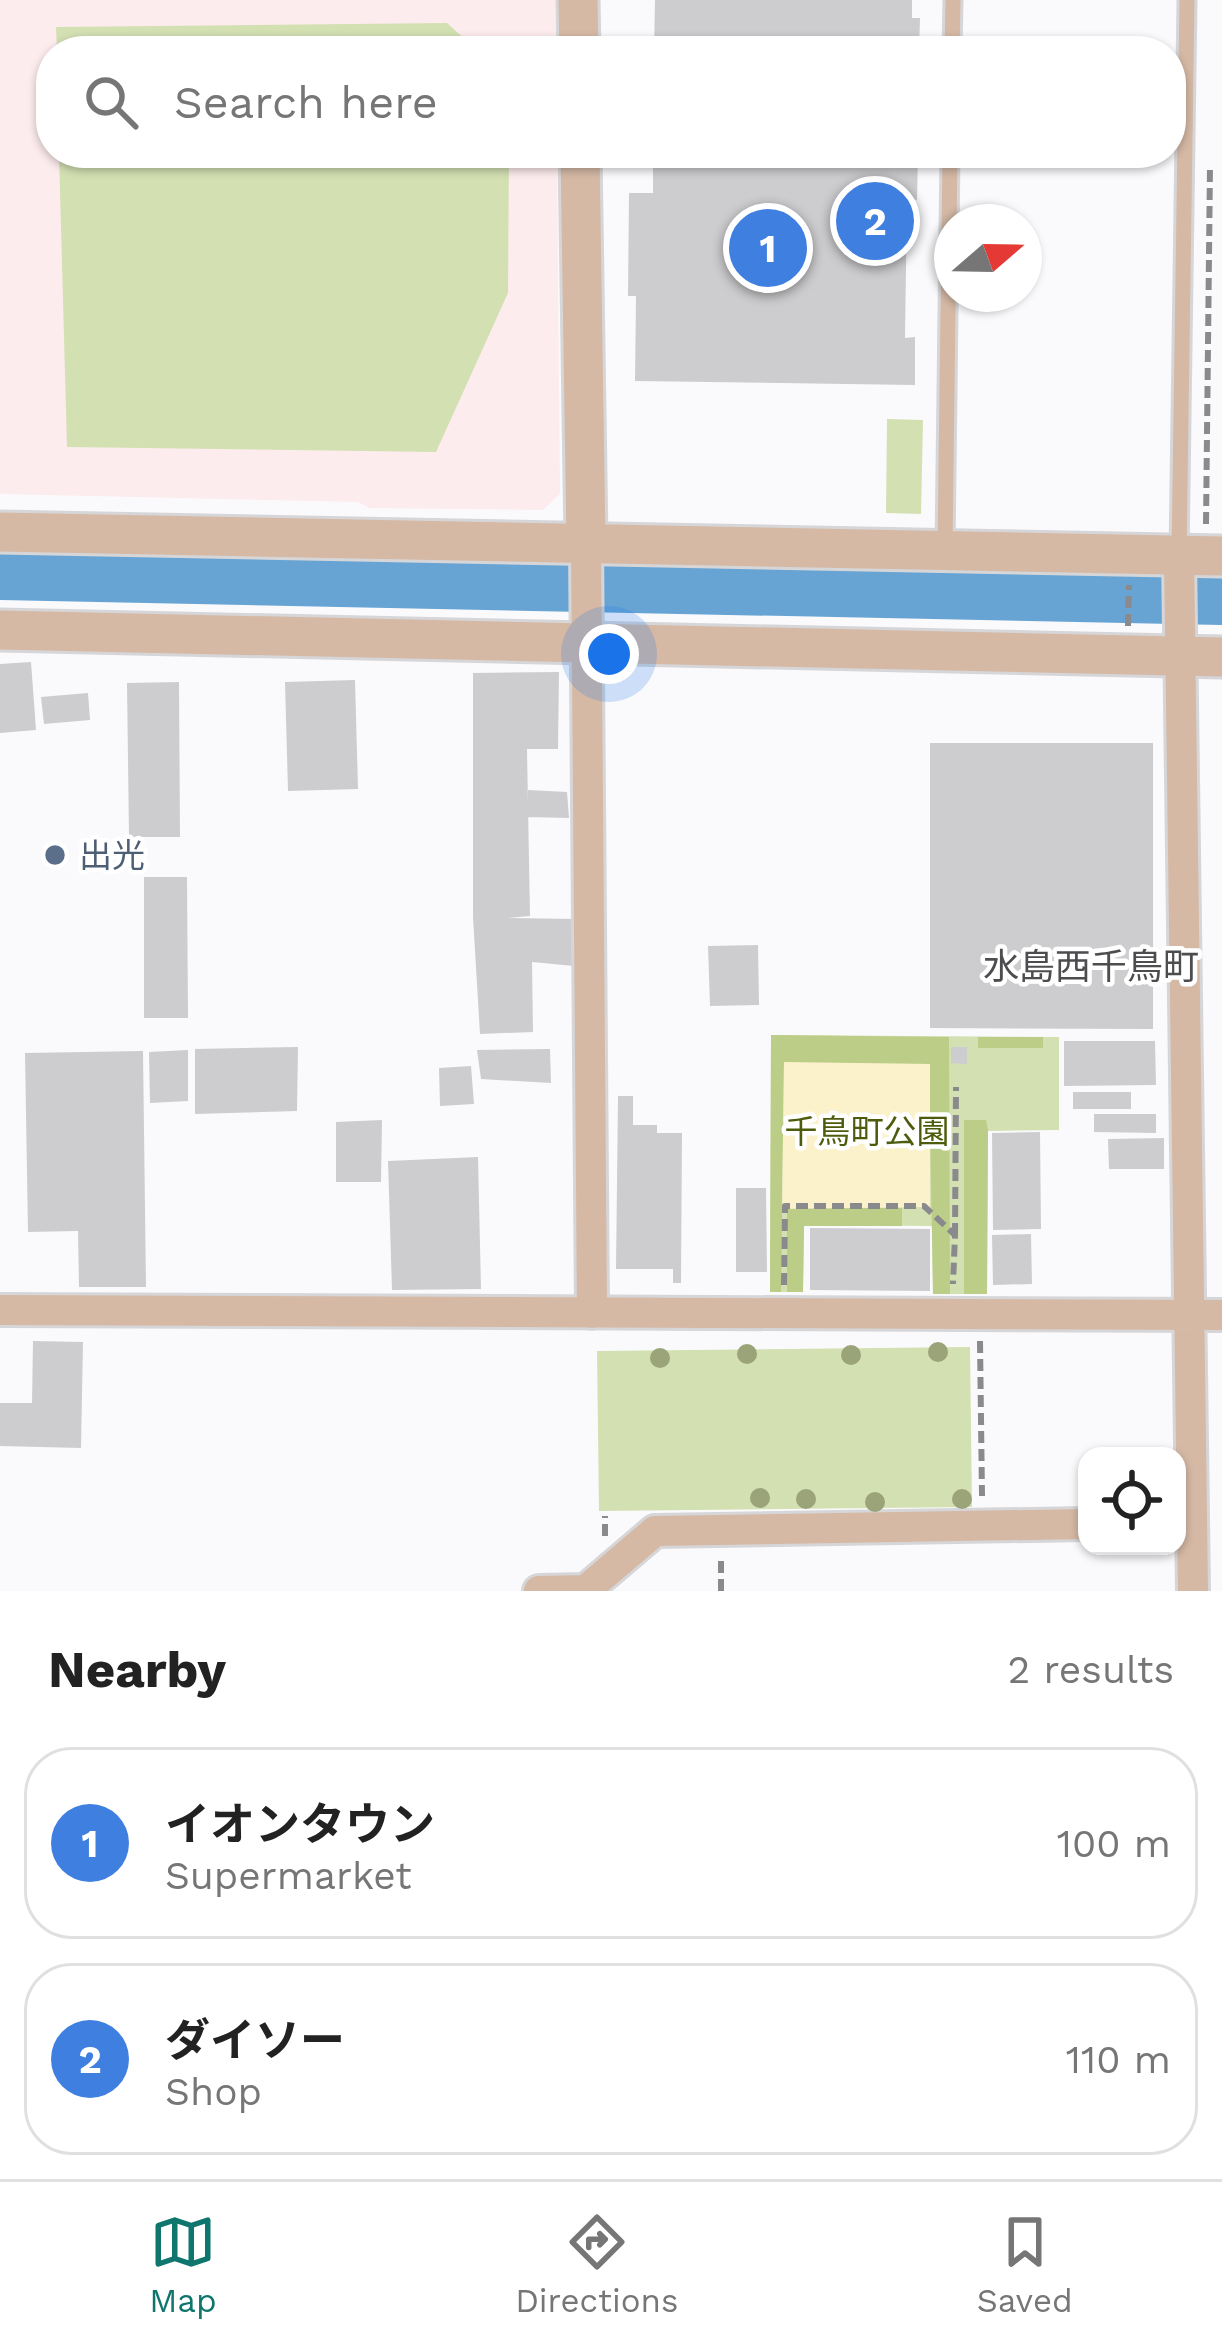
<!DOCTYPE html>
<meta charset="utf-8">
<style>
body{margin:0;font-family:"Work Sans","Noto Sans JP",sans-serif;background:#f6f6f6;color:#222}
.controls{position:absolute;right:36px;bottom:36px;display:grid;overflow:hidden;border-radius:24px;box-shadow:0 3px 9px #0004}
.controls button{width:108px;height:108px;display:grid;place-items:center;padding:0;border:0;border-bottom:3px solid #e0e0e0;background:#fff;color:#222;font:60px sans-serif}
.compass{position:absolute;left:934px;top:204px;width:108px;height:108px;border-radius:50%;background:#fff;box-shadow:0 3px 9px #0004;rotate:70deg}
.you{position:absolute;left:609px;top:654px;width:42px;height:42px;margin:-30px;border:9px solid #fff;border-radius:50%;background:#1a73e8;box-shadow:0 0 0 18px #1a73e833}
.badge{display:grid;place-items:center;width:78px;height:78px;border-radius:50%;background:#0f766e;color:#fff;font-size:39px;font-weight:700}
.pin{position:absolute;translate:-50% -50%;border:6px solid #fff;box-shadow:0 3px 12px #0006}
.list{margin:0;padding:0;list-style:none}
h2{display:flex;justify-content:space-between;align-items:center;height:156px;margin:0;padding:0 48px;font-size:51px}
h2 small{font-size:39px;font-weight:400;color:#767676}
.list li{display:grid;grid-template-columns:78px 1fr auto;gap:36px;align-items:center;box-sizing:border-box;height:192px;margin:0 24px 24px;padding:0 24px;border:3px solid #e0e0e0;border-radius:48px}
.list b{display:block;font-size:45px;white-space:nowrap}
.list p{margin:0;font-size:39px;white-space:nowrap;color:#767676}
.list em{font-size:39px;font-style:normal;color:#767676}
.icon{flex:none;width:66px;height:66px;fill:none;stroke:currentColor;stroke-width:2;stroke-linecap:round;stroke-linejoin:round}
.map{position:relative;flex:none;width:1222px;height:1591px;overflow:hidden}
.search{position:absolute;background:#fff;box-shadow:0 3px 9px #0004;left:36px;right:36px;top:36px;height:132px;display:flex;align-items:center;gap:30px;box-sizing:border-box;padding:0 42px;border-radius:48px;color:#767676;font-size:45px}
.sheet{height:588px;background:#fff}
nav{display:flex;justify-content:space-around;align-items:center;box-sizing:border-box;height:168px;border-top:3px solid #e0e0e0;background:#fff;font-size:33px;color:#767676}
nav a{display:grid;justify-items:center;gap:6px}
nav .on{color:#0f766e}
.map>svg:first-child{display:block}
</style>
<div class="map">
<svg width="1222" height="1591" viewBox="0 0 1222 1591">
<rect width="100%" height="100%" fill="#fafafd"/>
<path fill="#fdeced" d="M0 0H556L557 51H51V153H557L560 494 543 510 369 508 358 502 0 494Z"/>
<path fill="#d3e0b2" d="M447 23 478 51H57L56 27Z
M59 153H509L508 293 436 452 67 447Z
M887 419 923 420 921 514 886 513Z
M771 1035 1059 1037V1130L988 1131 987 1294H933L932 1226 804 1225 803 1292H770Z
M970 1347 972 1507 599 1511 597 1351Z"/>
<path fill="#bbcd87" d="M771 1035 949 1037 950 1294H933L929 1064 784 1063 781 1292H770Z
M978 1037H1043V1048H978Z
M964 1120H986L988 1130 987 1294H964Z
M787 1208H902V1226H804L803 1292H787Z"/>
<path fill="#fbf1cb" d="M784 1062 930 1064V1207L782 1209Z"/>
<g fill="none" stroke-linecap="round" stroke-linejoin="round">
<path stroke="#67a4d4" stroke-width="9" d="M0 589 1222 617"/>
<path stroke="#67a4d4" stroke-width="54" d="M0 573 1222 598"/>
</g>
<path fill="#cdcdcf" d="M655 0H912V18H920L919 51H654Z
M653 153H918L917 200 907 199 905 338 915 337V385L635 381 636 296H628L629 193H653Z
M31 662 36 730 0 733V664Z
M559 672 558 749H527L530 916 507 918 578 919 574 966 532 962 533 1032 480 1034 473 917V673Z
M355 680 358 789 288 791 285 682Z
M179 682 180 837H129L127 683Z
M88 693 90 720 44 724 41 697Z
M930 743H1153V1029L930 1028Z
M528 790 567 792 569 818 528 817Z
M144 877H187L188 1018H144Z
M758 945 759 1005 710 1006 708 946Z
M1064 1041H1155L1156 1085 1064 1086Z
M298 1047 297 1111 195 1114V1049Z
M951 1047H967V1064L951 1063Z
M550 1049 551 1083 481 1079 477 1050Z
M188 1050V1101L150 1103 149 1052Z
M143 1051 146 1287H79L78 1231 28 1232 25 1053Z
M471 1066 474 1104 440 1106 439 1068Z
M1073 1092H1131V1109H1073Z
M618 1096H633V1125H657V1133H682L681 1283H673V1269H616Z
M1094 1114H1156V1133L1094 1132Z
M382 1120 381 1182H336V1122Z
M1040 1132 1041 1229 993 1230 992 1133Z
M1164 1138V1169H1109L1108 1139Z
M478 1157 481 1289 392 1290 388 1161Z
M736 1188H766L767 1272H736Z
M810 1228 930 1229V1291L810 1290Z
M1031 1234 1032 1284 993 1285 992 1235Z
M33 1341 83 1342 81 1448 0 1446V1403H32Z"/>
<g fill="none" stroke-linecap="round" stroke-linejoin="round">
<g stroke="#d6d6d8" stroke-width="21">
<path id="service" d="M952 51 953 0
M945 549 950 153
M1179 555 1187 0"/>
</g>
<g stroke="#d6d6d8" stroke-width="36">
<path id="minor" d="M586 542 592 1313
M1179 555 1193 1591
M0 1310 1222 1315
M539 1591 586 1590 655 1531 1087 1524"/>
</g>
<g stroke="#d6d6d8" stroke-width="45">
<path id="tertiary" d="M578 0 579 51
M580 153 586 542
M0 532 1222 556
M0 630 1222 657"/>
</g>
<path stroke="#8a8a8c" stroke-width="6" stroke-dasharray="12 6" stroke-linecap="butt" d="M1206 524 1210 166
M1128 626 1129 585
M955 1235 956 1087
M784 1285 785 1206H924L955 1235 953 1284
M980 1341 982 1496
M605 1536V1516
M721 1591V1559"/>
<use href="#service" stroke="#d5b9a5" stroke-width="15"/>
<use href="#minor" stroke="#d5b9a5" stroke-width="30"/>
<use href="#tertiary" stroke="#d5b9a5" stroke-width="39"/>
</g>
<g fill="#9ba378">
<circle cx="938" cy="1352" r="10"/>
<circle cx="747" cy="1354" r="10"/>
<circle cx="851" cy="1355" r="10"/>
<circle cx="660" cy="1358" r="10"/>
<circle cx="760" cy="1498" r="10"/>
<circle cx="806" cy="1499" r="10"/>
<circle cx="962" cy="1499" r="10"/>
<circle cx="875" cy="1502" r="10"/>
</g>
<circle fill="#5c6f8a" stroke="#fff" stroke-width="4.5" cx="55" cy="855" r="12"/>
<g text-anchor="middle" stroke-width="9" stroke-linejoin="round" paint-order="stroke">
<g font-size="33" fill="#4e5e75" stroke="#fff" text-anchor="start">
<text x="79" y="867">出光</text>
</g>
<g font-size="33" fill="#4d5c0c" stroke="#fff">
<text x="867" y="1143">千鳥町公園</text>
</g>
<g font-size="36" fill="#4d4d4f" stroke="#fff">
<text x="1091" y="979">水島西千鳥町</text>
</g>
</g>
</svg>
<div class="controls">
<button><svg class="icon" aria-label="locate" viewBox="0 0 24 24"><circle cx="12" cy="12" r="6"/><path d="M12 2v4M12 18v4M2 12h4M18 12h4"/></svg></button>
</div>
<svg class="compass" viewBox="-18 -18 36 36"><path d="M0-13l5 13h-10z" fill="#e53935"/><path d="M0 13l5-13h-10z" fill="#767676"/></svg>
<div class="you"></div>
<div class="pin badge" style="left:768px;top:248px;background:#3f7fe0">1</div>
<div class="pin badge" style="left:875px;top:221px;background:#3f7fe0">2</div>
<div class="search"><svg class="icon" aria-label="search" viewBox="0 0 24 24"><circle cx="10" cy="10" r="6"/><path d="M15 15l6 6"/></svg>Search here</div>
</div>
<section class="sheet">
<h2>Nearby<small>2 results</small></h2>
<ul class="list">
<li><span class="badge" style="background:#3f7fe0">1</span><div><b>イオンタウン</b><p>Supermarket</p></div><em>100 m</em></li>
<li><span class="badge" style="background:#3f7fe0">2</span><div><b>ダイソー</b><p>Shop</p></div><em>110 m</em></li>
</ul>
</section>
<nav>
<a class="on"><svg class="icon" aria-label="map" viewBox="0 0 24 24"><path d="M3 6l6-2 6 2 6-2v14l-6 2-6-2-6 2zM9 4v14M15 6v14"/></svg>Map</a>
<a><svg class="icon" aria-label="directions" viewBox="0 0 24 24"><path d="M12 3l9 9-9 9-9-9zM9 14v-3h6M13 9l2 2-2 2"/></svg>Directions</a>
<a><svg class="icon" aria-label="saved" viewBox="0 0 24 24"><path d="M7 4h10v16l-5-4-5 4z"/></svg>Saved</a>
</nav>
